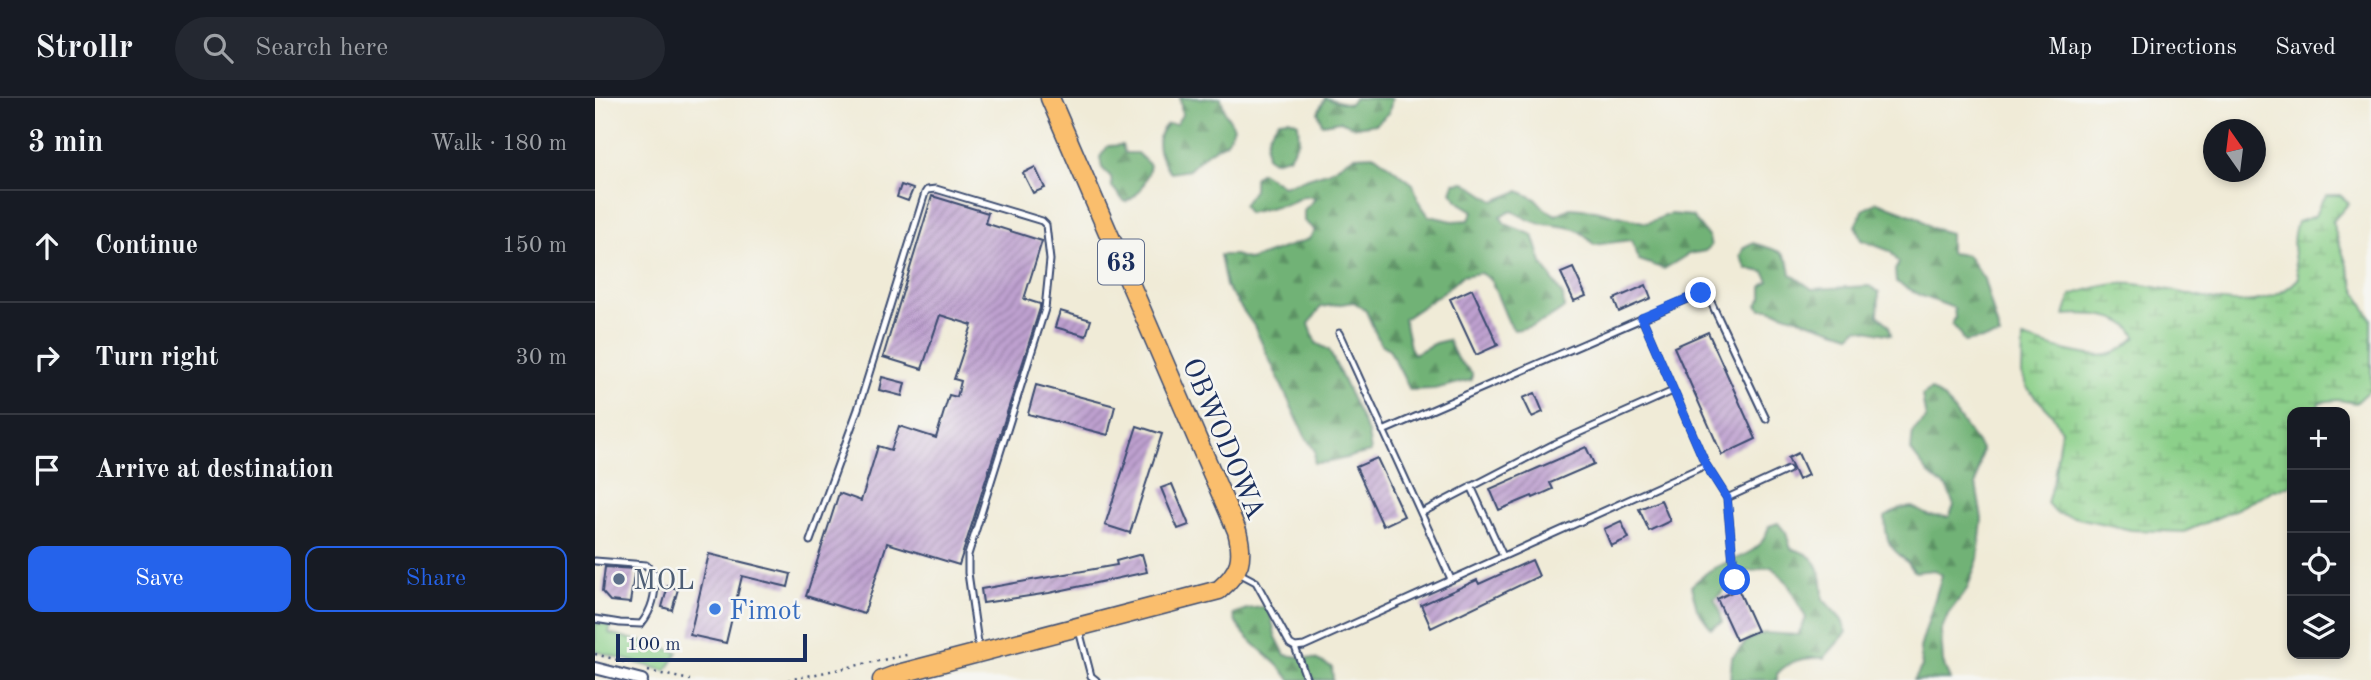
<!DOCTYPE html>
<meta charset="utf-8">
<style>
body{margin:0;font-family:"Old Standard TT",serif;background:#242831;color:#f1f3f6}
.controls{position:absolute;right:21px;bottom:21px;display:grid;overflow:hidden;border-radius:14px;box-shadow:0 4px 10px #0003}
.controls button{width:63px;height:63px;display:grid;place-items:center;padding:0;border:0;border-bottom:2px solid #363941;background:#171b24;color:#f1f3f6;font:35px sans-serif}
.compass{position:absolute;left:1608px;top:21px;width:63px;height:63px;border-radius:50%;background:#171b24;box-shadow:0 4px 10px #0003;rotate:346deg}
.scale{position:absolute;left:21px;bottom:18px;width:191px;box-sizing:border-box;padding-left:7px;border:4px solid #1b2f5e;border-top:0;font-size:19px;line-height:24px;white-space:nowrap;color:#1b2f5e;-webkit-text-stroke:5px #f6f6f2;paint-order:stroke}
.stop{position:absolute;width:21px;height:21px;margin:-16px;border:5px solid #2563eb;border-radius:50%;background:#fff}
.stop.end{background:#2563eb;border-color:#fff;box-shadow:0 2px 7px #0008}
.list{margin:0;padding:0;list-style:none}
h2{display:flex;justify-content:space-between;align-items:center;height:91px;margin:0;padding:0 28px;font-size:30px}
h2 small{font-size:23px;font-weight:400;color:#9ea1a6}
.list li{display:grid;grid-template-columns:46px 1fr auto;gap:21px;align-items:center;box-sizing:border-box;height:112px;padding:0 28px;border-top:2px solid #363941}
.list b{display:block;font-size:26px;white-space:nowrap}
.list em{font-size:23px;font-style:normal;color:#9ea1a6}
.actions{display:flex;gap:14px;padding:21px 28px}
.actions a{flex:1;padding:16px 0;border:2px solid #2563eb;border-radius:14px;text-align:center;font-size:24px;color:#2563eb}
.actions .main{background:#2563eb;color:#fff}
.icon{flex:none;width:38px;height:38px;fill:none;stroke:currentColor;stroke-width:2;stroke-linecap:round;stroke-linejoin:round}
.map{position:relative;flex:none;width:1776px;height:582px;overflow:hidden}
header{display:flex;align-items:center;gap:42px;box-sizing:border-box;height:98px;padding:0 35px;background:#171b24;border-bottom:2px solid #363941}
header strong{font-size:33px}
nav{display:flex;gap:38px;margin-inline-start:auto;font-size:24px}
.search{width:490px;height:63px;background:#242831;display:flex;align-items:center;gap:18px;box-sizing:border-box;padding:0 24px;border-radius:38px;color:#9ea1a6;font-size:26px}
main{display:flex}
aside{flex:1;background:#171b24}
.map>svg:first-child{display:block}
</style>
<header>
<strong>Strollr</strong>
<div class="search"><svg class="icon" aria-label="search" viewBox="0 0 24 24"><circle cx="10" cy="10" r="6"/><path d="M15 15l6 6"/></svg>Search here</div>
<nav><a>Map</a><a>Directions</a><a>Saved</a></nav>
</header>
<main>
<aside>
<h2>3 min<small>Walk · 180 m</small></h2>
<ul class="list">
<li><svg class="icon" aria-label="ahead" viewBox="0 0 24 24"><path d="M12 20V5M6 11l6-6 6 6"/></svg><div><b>Continue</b></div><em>150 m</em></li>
<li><svg class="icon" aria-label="right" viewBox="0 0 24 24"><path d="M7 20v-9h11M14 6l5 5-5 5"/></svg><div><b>Turn right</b></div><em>30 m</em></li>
<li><svg class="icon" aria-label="arrive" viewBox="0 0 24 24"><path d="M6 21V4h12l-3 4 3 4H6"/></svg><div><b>Arrive at destination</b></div></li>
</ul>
<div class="actions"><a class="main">Save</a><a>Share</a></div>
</aside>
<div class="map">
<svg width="1776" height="582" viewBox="0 0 1776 582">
<defs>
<pattern id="forest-firs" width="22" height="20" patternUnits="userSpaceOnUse" patternTransform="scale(1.75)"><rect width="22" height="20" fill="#71b276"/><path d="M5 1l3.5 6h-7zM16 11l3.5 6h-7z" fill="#5c9164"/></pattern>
<pattern id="wetland-marsh" width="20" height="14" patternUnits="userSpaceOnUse" patternTransform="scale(1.75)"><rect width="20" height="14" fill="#8cd08a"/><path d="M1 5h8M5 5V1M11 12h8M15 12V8" fill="none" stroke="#72a974"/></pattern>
<pattern id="building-hatch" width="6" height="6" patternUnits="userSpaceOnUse" patternTransform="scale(1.75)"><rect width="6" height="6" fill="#bea0cf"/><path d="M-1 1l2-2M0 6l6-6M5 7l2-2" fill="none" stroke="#9a83ab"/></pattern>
</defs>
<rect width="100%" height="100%" fill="#f6f6f2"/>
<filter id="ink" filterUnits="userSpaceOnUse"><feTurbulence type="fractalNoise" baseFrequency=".0143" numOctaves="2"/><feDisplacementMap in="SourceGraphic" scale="14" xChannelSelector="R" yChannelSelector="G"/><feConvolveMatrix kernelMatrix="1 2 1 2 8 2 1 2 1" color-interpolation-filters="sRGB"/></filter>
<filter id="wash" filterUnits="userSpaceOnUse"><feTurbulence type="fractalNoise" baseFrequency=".00686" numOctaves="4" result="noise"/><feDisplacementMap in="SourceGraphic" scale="28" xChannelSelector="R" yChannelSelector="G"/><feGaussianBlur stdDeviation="1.57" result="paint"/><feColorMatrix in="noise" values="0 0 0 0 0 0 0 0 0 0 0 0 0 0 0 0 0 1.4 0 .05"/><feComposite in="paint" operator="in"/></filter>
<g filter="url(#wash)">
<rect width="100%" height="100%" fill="#f0ebd7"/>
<path fill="#8cd08a" stroke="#548074" stroke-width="2" d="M0 525 16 527 14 535 83 554 71 573 0 553Z"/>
<path fill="url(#forest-firs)" stroke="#46706a" stroke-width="2" d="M585 0H626L630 14 639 29 631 45 614 53 594 72 576 75C564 60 556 42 572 26H581L587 17Z
M730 0 754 6 760 0H797L794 15 781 26 760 29 745 23 727 26 723 14Z
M694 21 703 25 704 42 694 59 678 63 672 59C669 42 674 35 684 22Z
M527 47 530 55H542L555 67C552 83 545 97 531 104 524 100 523 94 517 89L516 79 507 70 505 59 513 48Z
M780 57 818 86 824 104 834 118 858 123 874 122 878 113 865 105 856 94 859 85 870 84 899 103 924 93 941 101 950 111 961 117 975 110 1000 112 1052 125 1075 116 1097 118 1114 140 1116 148 1110 153 1094 156 1069 171 1044 162 1036 142 999 147C981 126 974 130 949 126 937 125 927 118 917 113L905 118 910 126 938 137 947 165 968 198 969 210C956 221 936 230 919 232L913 223 896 182 885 175 867 178 847 195 809 221 815 249 819 256 840 245 853 242 862 261 877 275V282L839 291 815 292 794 251 785 245 771 213 759 204 726 209 714 226 721 245 734 252 773 335 776 354C756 357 739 366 719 365L720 353 710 338 659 228 631 188 625 157H640L655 162 714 141 720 132 709 123V112L721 100 709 98 695 105 653 115 648 107 659 92V80L666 74 688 88 735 73 759 58Z
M1282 104 1324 120 1337 130 1355 135V155L1372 157 1389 181 1405 238 1369 244 1364 234 1357 226 1360 220 1359 210 1327 198 1301 184 1300 172 1304 165 1295 153 1266 142 1260 128 1268 112Z
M1157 145C1177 151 1194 151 1196 176L1217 191 1274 188 1284 194 1283 217 1294 227 1296 237 1263 230 1255 237 1174 211H1166L1162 207 1167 200V189L1174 183 1169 174 1152 171 1145 158 1149 149Z
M1336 291 1351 302 1387 352 1381 386 1387 421 1383 461 1372 491 1353 516 1346 533 1348 564 1355 582H1319L1327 568 1325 550 1347 477 1339 472 1320 474C1302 448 1291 458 1290 419L1304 411 1317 409 1335 418 1354 419 1359 408 1353 391 1334 376 1316 353 1318 333 1331 321 1327 297Z
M1183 425 1191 435 1196 451C1225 456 1228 476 1228 501L1247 522 1252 534 1229 560C1210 559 1194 562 1182 576V582H1135L1137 559 1154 541 1170 535 1203 537 1211 520 1192 484 1177 469 1135 477C1135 487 1128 495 1119 501L1125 512 1127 524 1116 530 1102 511 1096 488C1102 483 1108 477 1114 473 1138 458 1166 460 1174 428Z
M674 508 680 537 690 557 720 561 737 569 738 582H695C681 559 645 543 638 516L652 511Z"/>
<path fill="url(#wetland-marsh)" stroke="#548074" stroke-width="2" d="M1732 97H1745L1754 105 1737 124 1761 193 1776 221V291L1761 305 1743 302 1724 304 1723 314H1697V387L1676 393 1638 413 1589 434 1536 432 1461 415 1452 405 1459 380 1466 332 1456 315 1432 290 1427 276 1428 240C1448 246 1493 261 1513 257 1523 255 1534 246 1541 239 1531 215 1491 215 1469 217L1476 197C1497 190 1517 184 1539 186 1593 190 1659 228 1704 180 1699 162 1695 143 1702 124L1720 118 1725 106Z"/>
<g id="blocks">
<path fill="url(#building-hatch)" d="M440 69 450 90 438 95 428 75Z
M306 87 318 91 313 103 302 99Z
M337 98 393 115 390 125 447 143 429 201 445 206V210L364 467 292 445 269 516 211 498 244 395 266 403 283 348 296 352 304 328 341 340 354 297 362 299 366 283 359 281 377 227 345 217 327 271 288 259Z
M978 170 991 198 979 203 966 175Z
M1051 187 1056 200 1024 214 1019 201Z
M877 191 903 247 881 257 855 201Z
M465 213 496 222 491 238 460 229Z
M1113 234 1161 341 1127 357 1079 249Z
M287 279 310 285 307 298 284 292Z
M441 287 520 308 513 337 433 316Z
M940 295 948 314 937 319 928 300Z
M542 328 567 336 535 435 510 427Z
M991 349 999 366 955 385 958 391 938 400 937 398 904 412 895 391Z
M1203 355 1213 377 1203 382 1193 360Z
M782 360 809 418 788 428 761 369Z
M577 386 594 427 583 431 566 390Z
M1066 402 1075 423 1054 433 1044 411Z
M1026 423 1034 440 1016 448 1009 431Z
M114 456 196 476 193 489 147 478 131 545 95 537Z
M547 456 552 474 454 495 388 505 386 491 522 467 521 463Z
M937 462 944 478 836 530 826 507 882 482 884 486Z
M10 469 40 471 35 505 15 503 7 494Z
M73 488 83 491 77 512 67 509Z
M1143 491 1162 533 1141 542 1122 501Z"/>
</g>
</g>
<g filter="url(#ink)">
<use href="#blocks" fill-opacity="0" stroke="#3b4b70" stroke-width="2"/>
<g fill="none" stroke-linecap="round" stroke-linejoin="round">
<g stroke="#3b4b70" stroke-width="9">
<path id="service" d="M1047 220 1111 367 1132 400 1140 482
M744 235 856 481
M788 333 1106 195 1112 197 1115 202 1171 321
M876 388 908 458
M1132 400 1193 372
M826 415 959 346 1078 293
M215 443 263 311 330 95 332 92 341 91 447 123 451 127 455 162 450 211 373 457V475L384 552
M0 463 51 467 61 478C60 497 58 511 46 526L25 525 0 521
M644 475 661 484 695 546 700 549 709 548 1111 367
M484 532 496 578 501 582
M700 549 712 582"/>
</g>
<g stroke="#3b4b70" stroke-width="14">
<path id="minor" d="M0 570 47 582"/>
</g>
<g stroke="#3b4b70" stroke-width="21">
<path id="primary" d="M287 582 303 576 624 492C646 473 649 460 642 433L455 0"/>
</g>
<path stroke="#3b4b70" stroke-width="2.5" stroke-dasharray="2 5" stroke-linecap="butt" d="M0 556 34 565
M53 573 95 582
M193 582 316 556"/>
<use href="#service" stroke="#fff" stroke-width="5"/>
<use href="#minor" stroke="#fff" stroke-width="10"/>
<use href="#primary" stroke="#fabe6d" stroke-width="18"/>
</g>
</g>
<g fill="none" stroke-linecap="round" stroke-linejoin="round" filter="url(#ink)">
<path stroke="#2563eb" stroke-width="9" d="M1106 195 1047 220 1111 367 1132 400 1140 482"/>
</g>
<circle fill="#5c6f8a" stroke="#f6f6f2" stroke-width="2.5" cx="24" cy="481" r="7"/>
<circle fill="#3f7fe0" stroke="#f6f6f2" stroke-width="2.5" cx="120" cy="511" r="7"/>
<g text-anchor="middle" stroke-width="5" stroke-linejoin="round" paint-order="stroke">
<rect fill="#f6f6f2" stroke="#5d6b8a" stroke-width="2" x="503" y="141.5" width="46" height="45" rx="5"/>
<g font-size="26" font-weight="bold" fill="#1b2f5e">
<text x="526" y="173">63</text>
</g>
<g font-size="28" fill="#1b2f5e" stroke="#f6f6f2">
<text transform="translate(630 340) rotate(67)" y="10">OBWODOWA</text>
</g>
<g font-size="28" fill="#4e5e75" stroke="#f6f6f2" text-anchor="start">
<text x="38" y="491">MOL</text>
</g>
<g font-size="28" fill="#366cbe" stroke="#f6f6f2" text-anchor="start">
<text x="134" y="521">Fimot</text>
</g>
</g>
</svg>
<div class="controls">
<button>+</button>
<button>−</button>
<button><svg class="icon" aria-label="locate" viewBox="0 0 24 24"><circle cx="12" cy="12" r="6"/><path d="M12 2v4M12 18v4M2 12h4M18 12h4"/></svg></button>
<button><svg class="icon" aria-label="layers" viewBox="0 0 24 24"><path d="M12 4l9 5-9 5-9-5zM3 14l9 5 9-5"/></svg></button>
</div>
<svg class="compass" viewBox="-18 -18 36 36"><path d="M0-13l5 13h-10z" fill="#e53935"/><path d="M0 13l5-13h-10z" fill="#9ea1a6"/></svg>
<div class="scale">100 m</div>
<div class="stop" style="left:1140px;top:482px"></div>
<div class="stop end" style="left:1106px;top:195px"></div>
</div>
</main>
